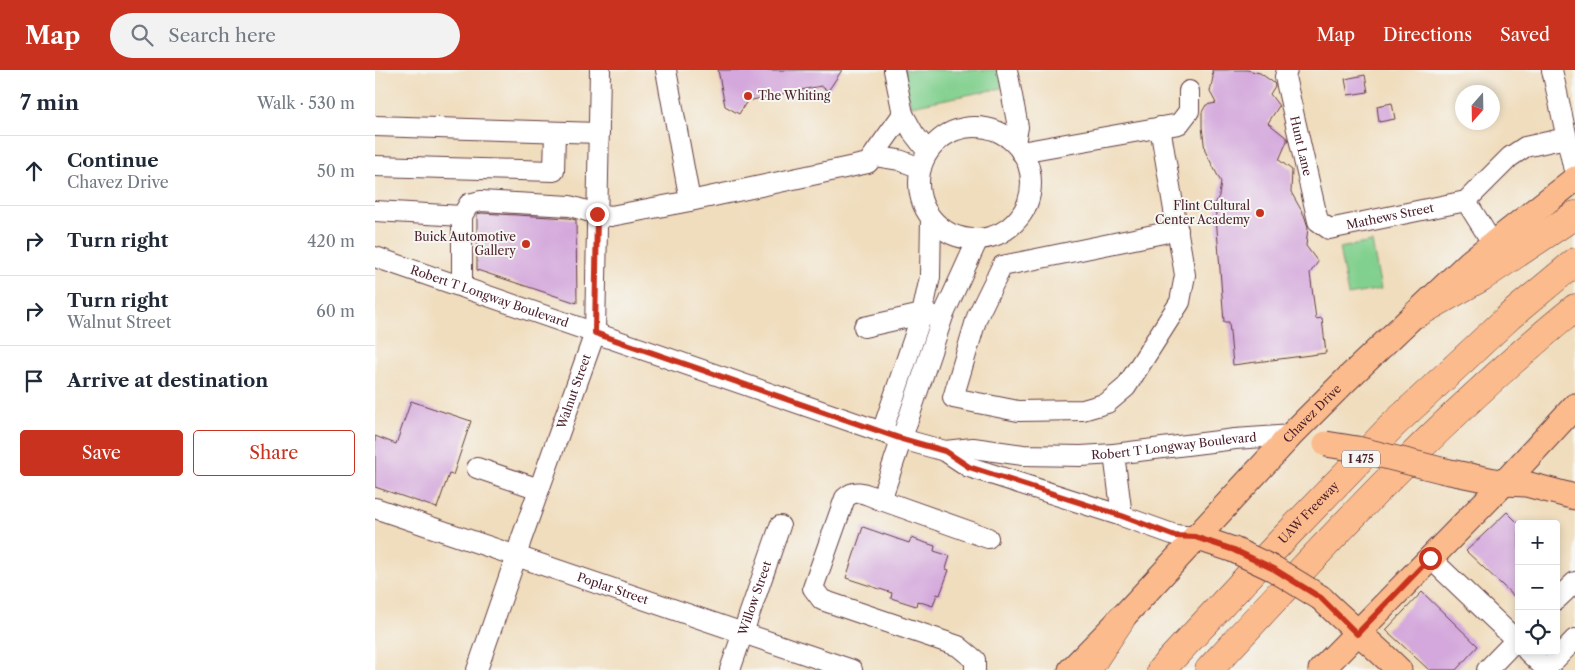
<!DOCTYPE html>
<meta charset="utf-8">
<style>
body{margin:0;font-family:"Libre Caslon Text",serif;background:#f2f2f3;color:#1f2937}
.controls{position:absolute;right:15px;bottom:15px;display:grid;overflow:hidden;border-radius:5px;box-shadow:0 2px 8px #0003}
.controls button{width:45px;height:45px;display:grid;place-items:center;padding:0;border:0;border-bottom:1px solid #e0e1e3;background:#fff;color:#1f2937;font:25px sans-serif}
.compass{position:absolute;left:1080px;top:15px;width:45px;height:45px;border-radius:50%;background:#fff;box-shadow:0 2px 8px #0003;rotate:200deg}
.stop{position:absolute;width:15px;height:15px;margin:-11px;border:4px solid #c8321e;border-radius:50%;background:#fff}
.stop.end{background:#c8321e;border-color:#fff;box-shadow:0 1px 5px #0008}
.list{margin:0;padding:0;list-style:none}
h2{display:flex;justify-content:space-between;align-items:center;height:65px;margin:0;padding:0 20px;font-size:21px}
h2 small{font-size:16px;font-weight:400;color:#747a83}
.list li{display:grid;grid-template-columns:32px 1fr auto;gap:15px;align-items:center;box-sizing:border-box;height:70px;padding:0 20px;border-top:1px solid #e0e1e3}
.list b{display:block;font-size:19px;white-space:nowrap}
.list p{margin:0;font-size:16px;white-space:nowrap;color:#747a83}
.list em{font-size:16px;font-style:normal;color:#747a83}
.actions{display:flex;gap:10px;padding:15px 20px}
.actions a{flex:1;padding:11px 0;border:1px solid #c8321e;border-radius:5px;text-align:center;font-size:18px;color:#c8321e}
.actions .main{background:#c8321e;color:#fff}
.icon{flex:none;width:28px;height:28px;fill:none;stroke:currentColor;stroke-width:2;stroke-linecap:round;stroke-linejoin:round}
.map{position:relative;flex:none;width:1200px;height:600px;overflow:hidden}
header{display:flex;align-items:center;gap:30px;box-sizing:border-box;height:70px;padding:0 25px;background:#c8321e;color:#fff}
header strong{font-size:24px}
nav{display:flex;gap:28px;margin-inline-start:auto;font-size:18px}
.search{width:350px;height:45px;background:#f2f2f3;display:flex;align-items:center;gap:12px;box-sizing:border-box;padding:0 18px;border-radius:28px;color:#747a83;font-size:19px}
main{display:flex}
aside{flex:1;background:#fff}
.map>svg:first-child{display:block}
</style>
<header>
<strong>Map</strong>
<div class="search"><svg class="icon" aria-label="search" viewBox="0 0 24 24"><circle cx="10" cy="10" r="6"/><path d="M15 15l6 6"/></svg>Search here</div>
<nav><a>Map</a><a>Directions</a><a>Saved</a></nav>
</header>
<main>
<aside>
<h2>7 min<small>Walk · 530 m</small></h2>
<ul class="list">
<li><svg class="icon" aria-label="ahead" viewBox="0 0 24 24"><path d="M12 20V5M6 11l6-6 6 6"/></svg><div><b>Continue</b><p>Chavez Drive</p></div><em>50 m</em></li>
<li><svg class="icon" aria-label="right" viewBox="0 0 24 24"><path d="M7 20v-9h11M14 6l5 5-5 5"/></svg><div><b>Turn right</b></div><em>420 m</em></li>
<li><svg class="icon" aria-label="right" viewBox="0 0 24 24"><path d="M7 20v-9h11M14 6l5 5-5 5"/></svg><div><b>Turn right</b><p>Walnut Street</p></div><em>60 m</em></li>
<li><svg class="icon" aria-label="arrive" viewBox="0 0 24 24"><path d="M6 21V4h12l-3 4 3 4H6"/></svg><div><b>Arrive at destination</b></div></li>
</ul>
<div class="actions"><a class="main">Save</a><a>Share</a></div>
</aside>
<div class="map">
<svg width="1200" height="600" viewBox="0 0 1200 600">
<rect width="100%" height="100%" fill="#f6f6f2"/>
<filter id="ink" filterUnits="userSpaceOnUse"><feTurbulence type="fractalNoise" baseFrequency=".02" numOctaves="2"/><feDisplacementMap in="SourceGraphic" scale="10" xChannelSelector="R" yChannelSelector="G"/><feConvolveMatrix kernelMatrix="1 2 1 2 8 2 1 2 1" color-interpolation-filters="sRGB"/></filter>
<filter id="wash" filterUnits="userSpaceOnUse"><feTurbulence type="fractalNoise" baseFrequency=".0096" numOctaves="4" result="noise"/><feDisplacementMap in="SourceGraphic" scale="20" xChannelSelector="R" yChannelSelector="G"/><feGaussianBlur stdDeviation="1.12" result="paint"/><feColorMatrix in="noise" values="0 0 0 0 0 0 0 0 0 0 0 0 0 0 0 0 0 1.4 0 .05"/><feComposite in="paint" operator="in"/></filter>
<g filter="url(#wash)">
<rect width="100%" height="100%" fill="#f0ddbd"/>
<path fill="#82d08f" stroke="#66785d" d="M526 0H628L627 18 536 36Z
M997 172 1006 219 973 225 964 178Z"/>
<g id="blocks">
<path fill="#d4a8dc" d="M343 0H467L453 21 446 16 372 31 364 44 350 36Z
M837 0H872L885 3 899 13 900 16 895 24 904 36 893 53 912 68V71L904 90 917 100 916 122 929 145 933 157 931 176 943 192 935 203 941 249 947 248 951 283 858 295 854 252H849L840 133 844 126 846 112 830 81 827 57V42L831 35 841 33 835 22 838 7Z
M990 5 993 22 973 25 970 9Z
M1017 33 1020 49 1004 52 1002 36Z
M106 143 193 148 201 150 202 233 102 200V144Z
M36 331 96 351 78 405 74 404 62 438 0 417V366L21 374Z
M1132 442 1144 454V531L1091 481Z
M488 457 534 473 536 468 560 476 559 481 575 486 571 499 574 500 565 525 562 524 558 536 542 531 541 536 516 528 517 523 471 508Z
M1047 522 1103 576 1081 600H1054L1011 560Z"/>
</g>
</g>
<g filter="url(#ink)">
<use href="#blocks" fill-opacity="0" stroke="#633c41" stroke-width="1"/>
<g fill="none" stroke-linecap="round" stroke-linejoin="round">
<g stroke="#633c41" stroke-width="22">
<g id="minor">
<path d="M291 0 315 131"/>
<path d="M519 0 528 44 539 64 553 82"/>
<path d="M632 0 643 57 640 73"/>
<path id="s1" d="M912 0 910 7 943 151 954 159 1091 131 1135 87 1150 77 1191 68"/>
<path d="M1177 0 1200 105"/>
<path d="M0 56 224 63"/>
<path d="M785 57 810 205 805 232 751 317 732 333 708 340 643 341 578 328 602 247 627 196 803 160"/>
<circle cx="600" cy="113" r="56"/>
<path d="M646 82 804 54 814 41V21"/>
<path d="M499 86 524 90 546 98"/>
<path d="M0 96 179 101 180 62"/>
<path d="M1091 131 1118 174"/>
<path d="M0 141 87 146V217"/>
<path d="M87 146 94 134 106 131 195 136 222 144 236 146 315 131 493 93 528 44"/>
<path id="s2" d="M0 187 527 369 570 381 594 397 747 446 800 465 820 467"/>
<path d="M489 257 547 244 556 245"/>
<path d="M507 362 547 244 555 207 556 148"/>
<path id="s3" d="M570 381 598 378 648 385 706 386 739 384 860 369 916 365"/>
<path d="M739 384 747 446"/>
<path d="M102 398 164 419"/>
<path d="M506 430 613 468"/>
<path id="s4" d="M0 438 477 600"/>
<path d="M1055 488 1141 570 1144 567"/>
<path d="M1181 530 1200 512"/>
<path d="M1152 581 1171 599 1170 600"/>
<path d="M1171 599 1200 569"/>
<path id="s5" d="M102 600 141 487 146 470 220 263 225 0"/>
<path id="s6" d="M355 600 405 456"/>
<path d="M600 600V590L583 576 447 530 438 518 470 428C482 417 492 425 506 430L568 246 603 169"/>
<path d="M1112 600 1141 570 1144 573"/>
</g>
</g>
<g stroke="#633c41" stroke-width="27">
<g id="major">
<path d="M1070 401 1129 413 1151 414 1200 427"/>
<path d="M820 467 859 480"/>
<path d="M946 528C971 553 999 575 1024 600"/>
<path id="s7" d="M696 600 746 549 916 365 972 309 1095 192 1200 109"/>
<path d="M946 600 1129 413 1200 336"/>
</g>
</g>
<g stroke="#633c41" stroke-width="29">
<g id="highway">
<path d="M1043 243 1107 207 1200 145"/>
<path d="M712 600 746 549"/>
<path id="s8" d="M786 600 913 464 1017 356 1135 246 1200 192"/>
<path d="M834 600C950 474 1066 347 1200 238"/>
</g>
</g>
<use href="#minor" stroke="#fff" stroke-width="20"/>
<use href="#major" stroke="#fbbb8c" stroke-width="25"/>
<use href="#highway" stroke="#fbbb8c" stroke-width="28"/>
<g stroke="#633c41" stroke-width="27" stroke-linecap="butt">
<path id="major-bridge" d="M951 374 982 379 1070 401
M859 480 899 499 946 528"/>
</g>
<use href="#major-bridge" stroke="#fbbb8c" stroke-width="25"/>
</g>
</g>
<g fill="none" stroke-linecap="round" stroke-linejoin="round" filter="url(#ink)">
<path stroke="#c8321e" stroke-width="6" d="M222 144 220 263 527 369 570 381 594 397 747 446 800 466 820 467 859 480 899 499 946 528 982 564 1055 488"/>
</g>
<g fill="#c8321e" stroke="#f6f6f2" stroke-width="2">
<circle cx="373" cy="26" r="5"/>
<circle cx="885" cy="143" r="5"/>
<circle cx="151" cy="174" r="5"/>
</g>
<g text-anchor="middle" stroke-width="4" stroke-linejoin="round" paint-order="stroke">
<rect fill="#f6f6f2" stroke="#7e6067" stroke-width="1" x="967" y="380.5" width="38" height="17" rx="4"/>
<g font-size="11" font-weight="bold" fill="#4a1f2b">
<text x="986" y="393">I 475</text>
</g>
<g font-size="12" fill="#4a1f2b" stroke="#f6f6f2" text-anchor="end">
<text x="383" y="30" text-anchor="start">The Whiting</text>
<text x="875" y="140">Flint Cultural<tspan x="875" dy="14">Center Academy</tspan></text>
<text x="141" y="171">Buick Automotive<tspan x="141" dy="14">Gallery</tspan></text>
</g>
<g font-size="12" fill="#4a1f2b" stroke="#f6f6f2">
<text dy="4" stroke="none"><textPath href="#s1" startOffset="78">Hunt Lane</textPath></text>
<text dy="4" stroke="none"><textPath href="#s1" startOffset="231">Mathews Street</textPath></text>
<text dy="4" stroke="none"><textPath href="#s2" startOffset="121">Robert T Longway Boulevard</textPath></text>
<text dy="4" stroke="none"><textPath href="#s5" startOffset="295">Walnut Street</textPath></text>
<text dy="4" stroke="none"><textPath href="#s7" startOffset="352">Chavez Drive</textPath></text>
<text dy="4" stroke="none"><textPath href="#s3" startOffset="230">Robert T Longway Boulevard</textPath></text>
<text dy="4" stroke="none"><textPath href="#s8" startOffset="216">UAW Freeway</textPath></text>
<text dy="4" stroke="none"><textPath href="#s4" startOffset="251">Poplar Street</textPath></text>
<text dy="4" stroke="none"><textPath href="#s6" startOffset="76">Willow Street</textPath></text>
</g>
</g>
</svg>
<div class="controls">
<button>+</button>
<button>−</button>
<button><svg class="icon" aria-label="locate" viewBox="0 0 24 24"><circle cx="12" cy="12" r="6"/><path d="M12 2v4M12 18v4M2 12h4M18 12h4"/></svg></button>
</div>
<svg class="compass" viewBox="-18 -18 36 36"><path d="M0-13l5 13h-10z" fill="#e53935"/><path d="M0 13l5-13h-10z" fill="#747a83"/></svg>
<div class="stop" style="left:1055px;top:488px"></div>
<div class="stop end" style="left:222px;top:144px"></div>
</div>
</main>
